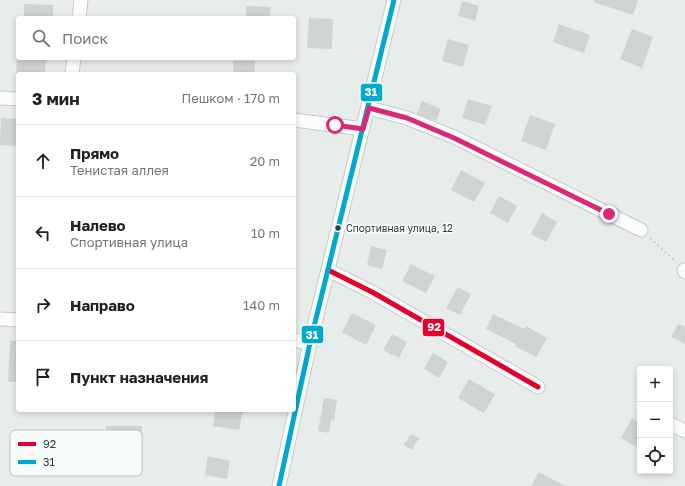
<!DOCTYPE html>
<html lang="ru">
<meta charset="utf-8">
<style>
body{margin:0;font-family:"Golos Text",sans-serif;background:#f2f2f2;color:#202124}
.controls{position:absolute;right:12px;bottom:12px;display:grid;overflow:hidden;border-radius:4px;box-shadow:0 2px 6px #0003}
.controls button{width:36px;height:36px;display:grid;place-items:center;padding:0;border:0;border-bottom:1px solid #e0e0e0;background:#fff;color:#202124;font:20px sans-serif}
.stop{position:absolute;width:12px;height:12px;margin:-9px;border:3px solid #db2777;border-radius:50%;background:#fff}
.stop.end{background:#db2777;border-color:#fff;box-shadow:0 1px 4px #0008}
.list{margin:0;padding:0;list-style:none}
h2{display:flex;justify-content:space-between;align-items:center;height:52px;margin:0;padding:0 16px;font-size:17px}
h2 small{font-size:13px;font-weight:400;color:#757577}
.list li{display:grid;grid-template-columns:26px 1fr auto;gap:12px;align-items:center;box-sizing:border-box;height:72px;padding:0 16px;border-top:1px solid #e0e0e0}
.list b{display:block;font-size:15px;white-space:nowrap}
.list p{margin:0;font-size:13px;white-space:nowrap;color:#757577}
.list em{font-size:13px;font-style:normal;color:#757577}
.icon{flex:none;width:22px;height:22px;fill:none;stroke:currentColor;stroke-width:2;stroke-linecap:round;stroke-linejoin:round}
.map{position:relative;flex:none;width:685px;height:486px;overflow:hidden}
.search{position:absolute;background:#fff;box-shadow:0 2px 6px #0003;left:16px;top:16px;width:280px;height:44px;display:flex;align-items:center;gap:10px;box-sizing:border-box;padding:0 14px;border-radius:4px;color:#757577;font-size:15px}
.panel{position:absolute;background:#fff;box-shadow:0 2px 6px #0003;left:16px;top:72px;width:280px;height:340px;border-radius:4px}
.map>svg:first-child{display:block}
</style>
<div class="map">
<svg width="685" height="486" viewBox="0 0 685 486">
<rect width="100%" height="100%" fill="#e8edeb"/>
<path fill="#cfd4d2" d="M594 0H638L633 15 593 2Z
M462 1 479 6 475 21 458 16Z
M24 4 53 5V18H24Z
M246 6 271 7 270 18H246Z
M309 18 333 19 332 49 307 48Z
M559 24 590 35 584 53 553 42Z
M632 29 653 37 642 68 620 59Z
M448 39 469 45 463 67 442 61Z
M17 58 46 59 45 74H16Z
M233 61H255V74H233Z
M468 99 492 106 485 125 462 118Z
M422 101 441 109 436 121 417 114Z
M530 115 555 124 546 150 521 141Z
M1 118 18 119V146L0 145Z
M461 170 485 183 474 202 451 190Z
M499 196 517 206 508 223 490 213Z
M542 213 557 222 546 242 531 234Z
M371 246 387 250 382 269 367 265Z
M411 264 435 276 426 293 402 281Z
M458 287 471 294 460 315 446 308Z
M352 313 376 325 366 345 342 332Z
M493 314 524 329 526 326 547 338 536 357 515 346 516 344 486 329Z
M678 324 685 327V344L671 337Z
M392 334 407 342 399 358 383 350Z
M10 341H18V382H8Z
M433 353 448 362 439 378 424 369Z
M469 379 495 394 484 413 458 398Z
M324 398 337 400 334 421 331 420 329 433 318 431Z
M215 410H243L239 430 213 426Z
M632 418 640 423V449L621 438Z
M106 426H142V447H106Z
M411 434 419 438 412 450 404 445Z
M208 456 230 461 227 479 205 475Z
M539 472 565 486H531Z"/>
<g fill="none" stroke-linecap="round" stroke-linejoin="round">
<g stroke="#c5cac8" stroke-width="15">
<path id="minor" d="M79 18 81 0
M72 74 74 58
M0 98 18 99
M369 108 407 118 454 137 641 230
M294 120 363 129
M328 270 372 292 538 387
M684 270 685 272
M0 319 18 320
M294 340 310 343
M670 424 685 431
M279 486 310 343 394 0"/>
</g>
<path stroke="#c3ccca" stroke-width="2" stroke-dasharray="2 3" stroke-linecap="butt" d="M650 238 676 262"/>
<use href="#minor" stroke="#fcfcfc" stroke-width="13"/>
<g stroke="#f7fbf9" stroke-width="8">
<path id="bus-1" d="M328 270 372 292 538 387"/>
</g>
<g stroke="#f7fbf9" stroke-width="8">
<path id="bus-2" d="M279 486 310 343 394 0"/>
</g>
<use href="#bus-1" stroke="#e4002b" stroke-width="5"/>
<use href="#bus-2" stroke="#00a9ce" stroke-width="5"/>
</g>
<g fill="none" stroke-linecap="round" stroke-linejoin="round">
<path stroke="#db2777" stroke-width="5" d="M335 125 363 129 369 108 407 118 454 138 609 214"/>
</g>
<circle fill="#24423a" stroke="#f7fbf9" stroke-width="1.5" cx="338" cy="228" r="3.5"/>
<g text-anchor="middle" stroke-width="3.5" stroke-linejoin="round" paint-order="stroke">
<g font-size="10" fill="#24423a" stroke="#f7fbf9" text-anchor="start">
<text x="346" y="232">Спортивная улица, 12</text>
</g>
</g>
<rect x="10" y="430" width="132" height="46" rx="6" fill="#f7fbf9" stroke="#b8c4c0" stroke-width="1"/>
<rect x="18" y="442" width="18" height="4" fill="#e4002b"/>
<rect x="18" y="460" width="18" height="4" fill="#00a9ce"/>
<g font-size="11" fill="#24423a">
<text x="43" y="448">92</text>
<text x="43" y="466">31</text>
</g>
<g stroke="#f7fbf9" stroke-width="1.5">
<rect x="360" y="83" width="23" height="19" rx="4" fill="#00a9ce"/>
<rect x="422" y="318" width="23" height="19" rx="4" fill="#e4002b"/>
<rect x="301" y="325" width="23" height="19" rx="4" fill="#00a9ce"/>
</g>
<g font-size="11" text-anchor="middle" font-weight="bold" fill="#fff">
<text x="371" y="96">31</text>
<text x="434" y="331">92</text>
<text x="312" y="339">31</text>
</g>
</svg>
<div class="controls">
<button>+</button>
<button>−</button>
<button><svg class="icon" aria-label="locate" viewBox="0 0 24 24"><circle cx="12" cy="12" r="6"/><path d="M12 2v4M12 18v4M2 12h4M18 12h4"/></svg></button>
</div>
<div class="stop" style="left:335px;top:125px"></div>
<div class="stop end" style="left:609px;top:214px"></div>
<div class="search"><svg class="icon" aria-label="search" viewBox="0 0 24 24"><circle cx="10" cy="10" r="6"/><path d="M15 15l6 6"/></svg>Поиск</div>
<section class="panel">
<h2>3 мин<small>Пешком · 170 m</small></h2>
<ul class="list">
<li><svg class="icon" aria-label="ahead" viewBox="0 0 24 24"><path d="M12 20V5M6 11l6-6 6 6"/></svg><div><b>Прямо</b><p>Тенистая аллея</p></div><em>20 m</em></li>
<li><svg class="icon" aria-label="left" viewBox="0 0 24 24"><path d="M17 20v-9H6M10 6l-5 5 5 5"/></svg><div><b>Налево</b><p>Спортивная улица</p></div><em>10 m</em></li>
<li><svg class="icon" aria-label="right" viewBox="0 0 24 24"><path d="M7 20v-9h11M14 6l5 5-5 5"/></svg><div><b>Направо</b></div><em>140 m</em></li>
<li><svg class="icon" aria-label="arrive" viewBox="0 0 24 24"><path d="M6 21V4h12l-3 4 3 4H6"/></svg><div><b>Пункт назначения</b></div></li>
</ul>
</section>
</div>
